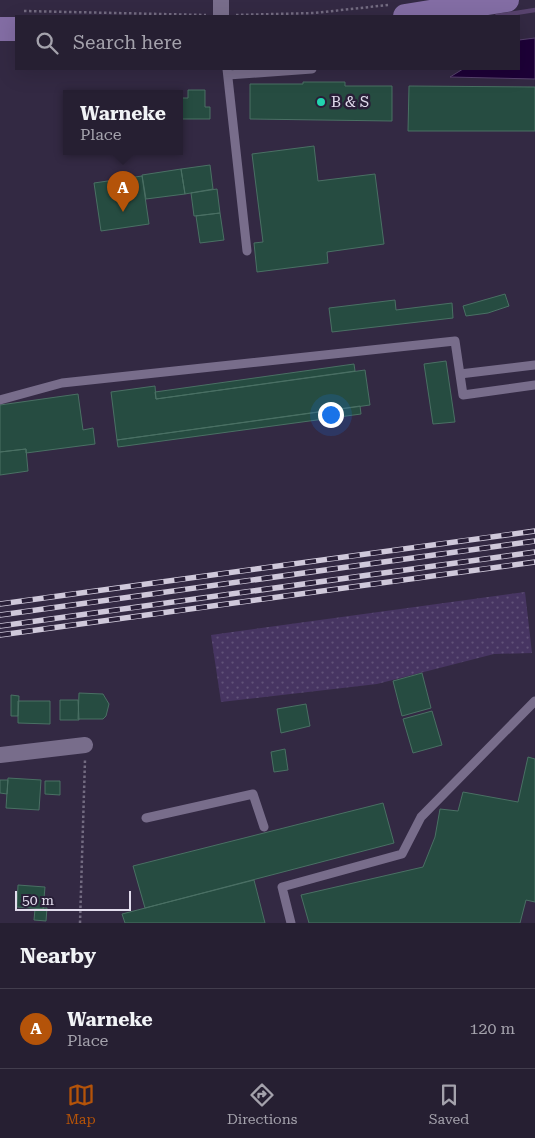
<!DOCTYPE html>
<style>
body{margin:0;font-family:"Roboto Serif",serif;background:#2e273a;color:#f1f3f6}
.scale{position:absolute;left:15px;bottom:12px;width:116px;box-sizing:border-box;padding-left:5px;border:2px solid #e2dced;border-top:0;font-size:14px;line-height:18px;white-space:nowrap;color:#e2dced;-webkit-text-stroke:4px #291f38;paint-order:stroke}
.you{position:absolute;left:330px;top:414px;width:18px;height:18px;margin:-12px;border:4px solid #fff;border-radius:50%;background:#1a73e8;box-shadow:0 0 0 8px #1a73e833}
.badge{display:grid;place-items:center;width:32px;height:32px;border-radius:50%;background:#b45309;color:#fff;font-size:16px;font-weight:700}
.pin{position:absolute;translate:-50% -41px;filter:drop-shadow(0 1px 2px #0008)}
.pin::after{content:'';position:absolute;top:26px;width:18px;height:15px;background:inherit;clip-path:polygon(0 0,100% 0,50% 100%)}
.popup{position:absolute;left:63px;top:90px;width:120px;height:65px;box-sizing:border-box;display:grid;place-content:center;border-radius:0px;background:#261f32;filter:drop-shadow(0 1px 4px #0005);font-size:16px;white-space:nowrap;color:#a4a2ac}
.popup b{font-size:19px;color:#f1f3f6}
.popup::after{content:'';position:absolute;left:50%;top:100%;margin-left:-10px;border:10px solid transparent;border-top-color:#261f32}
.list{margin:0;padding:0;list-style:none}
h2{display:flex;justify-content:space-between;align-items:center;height:65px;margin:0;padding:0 20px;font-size:21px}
h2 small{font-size:16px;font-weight:400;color:#a4a2ac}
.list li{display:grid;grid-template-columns:32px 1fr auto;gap:15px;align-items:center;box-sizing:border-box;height:80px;padding:0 20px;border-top:1px solid #423d4d}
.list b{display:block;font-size:19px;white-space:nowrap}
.list p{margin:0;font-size:16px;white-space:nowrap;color:#a4a2ac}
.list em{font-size:16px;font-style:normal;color:#a4a2ac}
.icon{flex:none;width:28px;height:28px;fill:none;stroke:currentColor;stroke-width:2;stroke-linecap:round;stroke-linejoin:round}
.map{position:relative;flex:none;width:535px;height:923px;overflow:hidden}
.search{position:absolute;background:#261f32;box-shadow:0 5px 20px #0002;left:15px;right:15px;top:15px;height:55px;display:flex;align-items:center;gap:12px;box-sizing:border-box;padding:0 18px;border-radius:0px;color:#a4a2ac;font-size:19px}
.sheet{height:145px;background:#261f32}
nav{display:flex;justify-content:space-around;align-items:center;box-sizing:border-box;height:70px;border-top:1px solid #423d4d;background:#261f32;font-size:14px;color:#a4a2ac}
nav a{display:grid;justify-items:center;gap:2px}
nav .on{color:#b45309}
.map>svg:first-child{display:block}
</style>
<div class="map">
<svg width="535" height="923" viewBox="0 0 535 923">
<defs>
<pattern id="grass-dots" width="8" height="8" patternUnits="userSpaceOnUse" patternTransform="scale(1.25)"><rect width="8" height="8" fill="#473562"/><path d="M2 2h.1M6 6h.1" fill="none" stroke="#615279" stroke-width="1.8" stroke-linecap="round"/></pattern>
</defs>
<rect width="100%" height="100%" fill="#332943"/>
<path fill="url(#grass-dots)" d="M525 592 532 653 494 654 377 684 221 702 211 635Z"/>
<path fill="#1d0137" stroke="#58436e" d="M535 38V79L450 77 463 69H519V40Z"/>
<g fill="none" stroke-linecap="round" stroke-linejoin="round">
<path stroke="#58436e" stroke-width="4.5" d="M497 16 535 10"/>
</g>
<path fill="#264c41" stroke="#4a7064" d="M303 82H345V86H392V121L250 119V84H303Z
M409 86 535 87V131H408Z
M188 90H205V107H210V119H181L179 98H188Z
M314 146 318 181 375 174 384 244 327 252 328 263 257 272 254 243 263 242 252 154Z
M210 165 213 189 185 194 181 169Z
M181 169 185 194 146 199 142 175Z
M142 176 149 224 101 231 94 183Z
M217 189 220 213 194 216 191 193Z
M220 213 224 240 200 243 196 216Z
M505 294 509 306 488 313 466 316 463 306Z
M395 300 396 310 452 303 453 318 332 332 329 308Z
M446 361 455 422 433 424 424 364Z
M354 364 355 371 156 399 155 392Z
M365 370 370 405 117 440 111 392 155 386 156 399Z
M78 394 83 430 93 428 95 444 26 453V449L0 452V405Z
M360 406 361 414 118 447 117 440Z
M26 449 28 471 0 475V452Z
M422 673 431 708 402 716 393 681Z
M79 693 103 694 109 704 106 716 103 719H78Z
M11 695 19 696 18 716H11Z
M60 700H78L79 720H60Z
M18 701H50V724L18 723Z
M306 704 310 726 281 733 277 709Z
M432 711 442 745 413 753 403 719Z
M285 749 288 770 274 772 271 752Z
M528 757 535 759V902L526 900 520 923H309L301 895 423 867 435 837 440 809 458 811 463 792 518 802Z
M8 778 41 780 39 810 6 808Z
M0 780H8L7 794 0 793Z
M45 781H60V795L45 794Z
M383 803 394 843 145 908 133 866Z
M254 880 265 923H125L122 914Z
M18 885 45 887 43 909 17 907Z
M43 908H47L46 921 34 920 35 909H43Z"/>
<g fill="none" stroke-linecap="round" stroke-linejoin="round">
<path stroke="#736b81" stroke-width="2.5" stroke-dasharray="2.5 2.5" stroke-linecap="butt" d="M24 11 206 15
M236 15 314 13 388 5
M80 923 85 760"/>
<path stroke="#786d8b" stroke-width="9" d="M227 69 247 251
M228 75 312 69
M460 374 535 365
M0 400 62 383 455 341 463 395 535 385
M146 818 253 794 264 827
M291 923 282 887 402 854 421 817 535 701"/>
<path stroke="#786d8b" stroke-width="16" d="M221 0V16
M0 755 85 745"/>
<path stroke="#836da4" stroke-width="24" d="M405 16 507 0
M0 29H16"/>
<g stroke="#cfc8da" stroke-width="5.5">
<path id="rail" d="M0 604 535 531
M0 615 535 541
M0 626 535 552
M0 635 535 562"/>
</g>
<use href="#rail" stroke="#291f38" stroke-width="4" stroke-dasharray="11" stroke-linecap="butt"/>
</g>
<circle fill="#22d5af" stroke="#291f38" stroke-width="2" cx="321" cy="102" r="5"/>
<g text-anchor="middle" stroke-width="5" stroke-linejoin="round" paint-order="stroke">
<g font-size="15" fill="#e2dced" stroke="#291f38" text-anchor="start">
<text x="331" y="107">B &amp; S</text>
</g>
</g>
</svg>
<div class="scale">50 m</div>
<div class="you"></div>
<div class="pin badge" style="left:123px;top:212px">A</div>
<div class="popup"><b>Warneke</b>Place</div>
<div class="search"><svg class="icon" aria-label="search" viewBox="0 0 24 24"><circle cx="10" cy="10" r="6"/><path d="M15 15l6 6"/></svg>Search here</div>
</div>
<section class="sheet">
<h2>Nearby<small></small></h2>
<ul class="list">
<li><span class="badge">A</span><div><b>Warneke</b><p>Place</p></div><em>120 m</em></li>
</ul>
</section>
<nav>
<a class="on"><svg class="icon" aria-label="map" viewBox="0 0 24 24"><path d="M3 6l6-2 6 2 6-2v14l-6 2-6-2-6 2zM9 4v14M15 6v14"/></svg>Map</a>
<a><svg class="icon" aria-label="directions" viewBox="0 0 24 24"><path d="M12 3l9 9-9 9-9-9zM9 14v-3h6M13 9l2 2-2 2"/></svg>Directions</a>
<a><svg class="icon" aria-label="saved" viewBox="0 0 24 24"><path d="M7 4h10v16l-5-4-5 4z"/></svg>Saved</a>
</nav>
